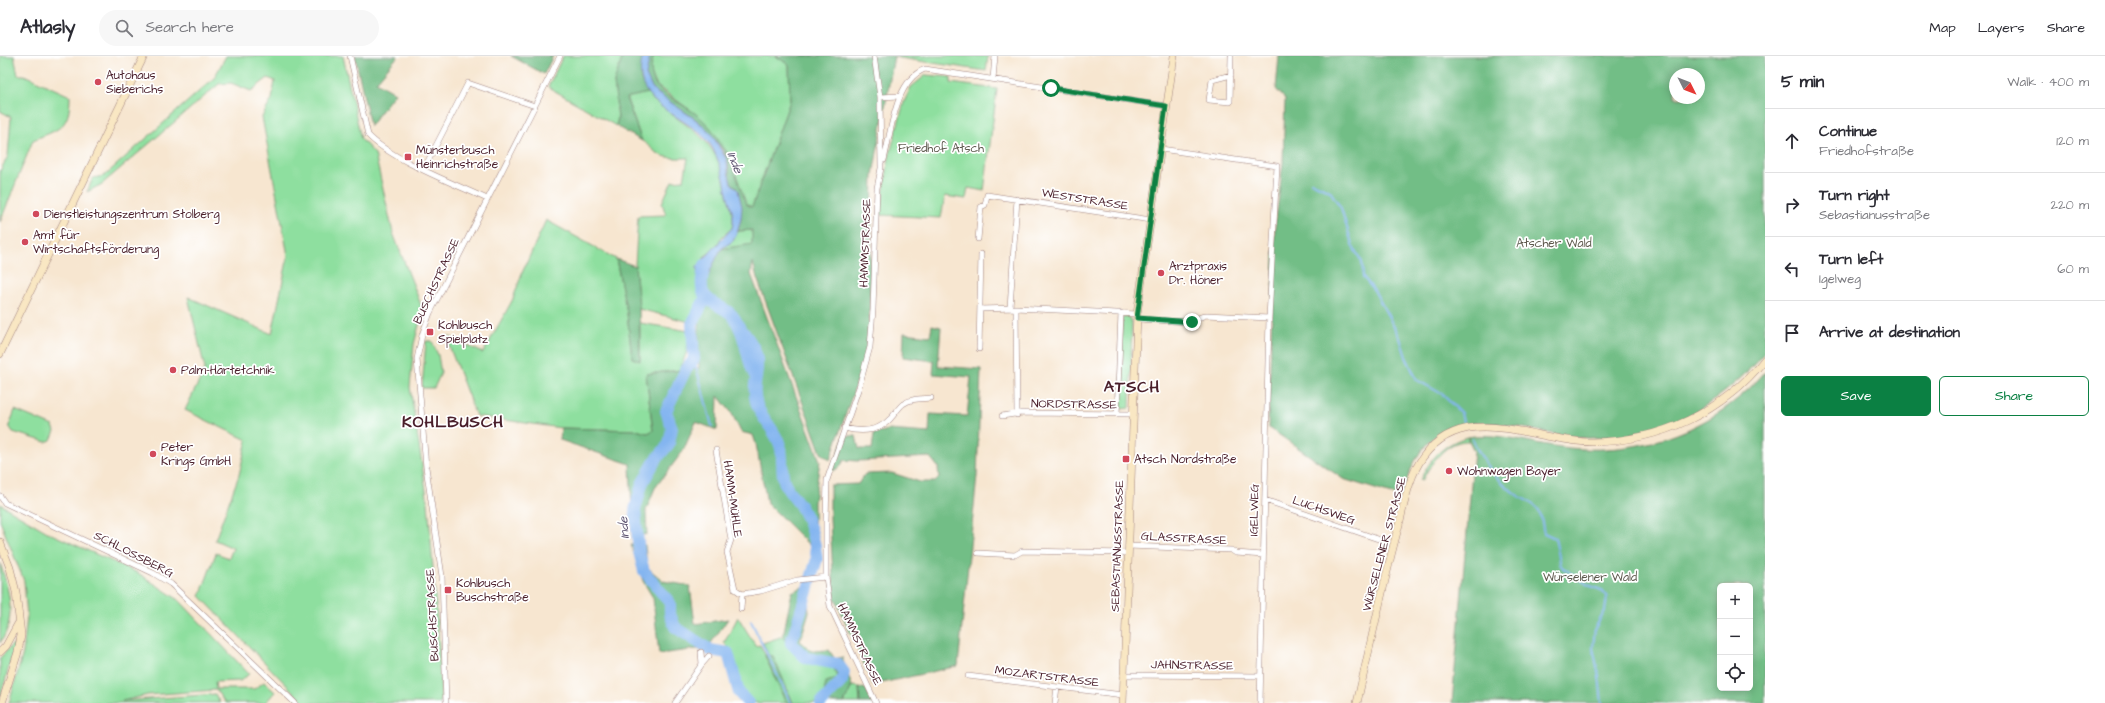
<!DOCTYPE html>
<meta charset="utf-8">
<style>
body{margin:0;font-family:"Architects Daughter",sans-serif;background:#f7f7f7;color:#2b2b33}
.controls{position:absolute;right:12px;bottom:12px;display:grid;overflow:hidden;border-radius:6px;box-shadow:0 2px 10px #0003}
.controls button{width:36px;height:36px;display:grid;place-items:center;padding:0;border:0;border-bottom:1px solid #e1e1e2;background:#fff;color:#2b2b33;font:20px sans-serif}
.compass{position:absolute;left:1669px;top:12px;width:36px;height:36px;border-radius:50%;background:#fff;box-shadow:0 2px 10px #0003;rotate:132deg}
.stop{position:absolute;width:12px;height:12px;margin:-9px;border:3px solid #0b8043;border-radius:50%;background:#fff}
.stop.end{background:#0b8043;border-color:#fff;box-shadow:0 1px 4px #0008}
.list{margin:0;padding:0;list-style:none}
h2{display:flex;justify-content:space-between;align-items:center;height:52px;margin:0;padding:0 16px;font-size:17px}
h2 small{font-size:13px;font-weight:400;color:#7c7c81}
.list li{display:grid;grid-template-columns:26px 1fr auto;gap:12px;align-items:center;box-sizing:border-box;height:64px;padding:0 16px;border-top:1px solid #e1e1e2}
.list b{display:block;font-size:15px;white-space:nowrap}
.list p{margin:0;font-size:13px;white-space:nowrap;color:#7c7c81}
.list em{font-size:13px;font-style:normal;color:#7c7c81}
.actions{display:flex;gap:8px;padding:12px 16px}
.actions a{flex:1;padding:9px 0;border:1px solid #0b8043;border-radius:6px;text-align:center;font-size:14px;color:#0b8043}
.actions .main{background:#0b8043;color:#fff}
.icon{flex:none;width:22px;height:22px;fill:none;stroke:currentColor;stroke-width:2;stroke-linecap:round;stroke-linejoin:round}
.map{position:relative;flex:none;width:1765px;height:647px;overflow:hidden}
header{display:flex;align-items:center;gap:24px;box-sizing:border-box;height:56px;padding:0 20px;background:#fff;border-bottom:1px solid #e1e1e2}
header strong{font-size:19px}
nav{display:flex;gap:22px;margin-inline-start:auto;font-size:14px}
.search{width:280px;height:36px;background:#f7f7f7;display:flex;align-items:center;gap:10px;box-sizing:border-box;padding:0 14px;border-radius:22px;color:#7c7c81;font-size:15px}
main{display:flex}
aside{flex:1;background:#fff}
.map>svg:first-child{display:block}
</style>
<header>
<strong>Atlasly</strong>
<div class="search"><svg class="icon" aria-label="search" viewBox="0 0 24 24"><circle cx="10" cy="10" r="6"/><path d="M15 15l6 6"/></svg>Search here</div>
<nav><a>Map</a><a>Layers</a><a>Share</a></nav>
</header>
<main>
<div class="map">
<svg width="1765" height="647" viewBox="0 0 1765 647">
<rect width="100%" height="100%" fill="#fff"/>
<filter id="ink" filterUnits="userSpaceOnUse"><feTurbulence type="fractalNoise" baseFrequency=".025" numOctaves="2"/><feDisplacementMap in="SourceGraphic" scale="8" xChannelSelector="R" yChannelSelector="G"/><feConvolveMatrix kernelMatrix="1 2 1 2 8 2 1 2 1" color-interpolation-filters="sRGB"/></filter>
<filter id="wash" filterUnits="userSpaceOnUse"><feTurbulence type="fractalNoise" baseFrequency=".012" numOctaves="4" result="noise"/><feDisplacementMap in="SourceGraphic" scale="16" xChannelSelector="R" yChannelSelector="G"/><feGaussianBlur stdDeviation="0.9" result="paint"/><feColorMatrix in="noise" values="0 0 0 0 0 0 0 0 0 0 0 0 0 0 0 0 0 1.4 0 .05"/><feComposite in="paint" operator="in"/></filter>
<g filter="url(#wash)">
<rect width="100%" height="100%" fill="#f7e6d0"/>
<path fill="#8edf9f" stroke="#6c7f65" d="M0 0H14L18 19H24L70 40C70 73 59 73 33 84L0 166V115L8 100 11 61 0 55Z
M226 0H343L361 83 375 98 393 177 423 254 414 288 410 331 428 447 439 589 441 647H304L200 540 216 497 229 502 233 492 215 484 239 419 247 384 185 354 205 313 188 241 272 278 288 200 262 61 272 43 275 25 268 22 251 35 231 27 219 28 102 128 87 136 93 122 104 120 214 22Z
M563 0H623L614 26 618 62 616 70 548 31Z
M654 0H776L789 9 790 45 752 151 746 148 727 96 697 59 657 30 650 16V9Z
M894 0H988L986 15 893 1Z
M926 19 951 21V27L997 33 984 135 968 132 966 143 945 140 941 162 880 159 889 101 904 46 911 31Z
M648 37 652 43C689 75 717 78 726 133 728 146 736 158 732 172L721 182 715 193 705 200 697 219 701 238 700 245 693 256 690 266 639 253 635 210 638 160 666 159 662 147 672 125 684 124 688 102C677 102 667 103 657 97 652 94 649 89 642 85L626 41Z
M546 164 616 203 627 257 632 302 640 304V267L689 275 687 295 680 314 646 318 653 375 647 377 636 374 561 372 476 360 446 282 448 280 483 297 513 243 522 217Z
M753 174 752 189 721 193 733 185 738 175Z
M1128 260 1132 267 1130 352 1121 353 1122 261Z
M426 285H432L438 299 441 317 434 332H422Z
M15 354 53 370 55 375 51 384 46 386 13 376 9 370Z
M1467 381 1469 385C1446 384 1431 407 1422 425L1420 424C1431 402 1443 388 1467 381Z
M0 448 49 477 138 517 179 544 249 618 240 625 215 626 216 633H254L264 626 275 636 265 647H225L216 634 148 639 122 645 215 638 220 647H9L23 597 27 560 24 525 0 465Z
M0 507C9 533 17 563 0 587Z
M738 561 756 590 760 589 766 600H765L786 647H751L740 637 731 594 724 587Z
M783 580C801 605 806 604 834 612L838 622 817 647H793L773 600H769L763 587Z
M13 588 15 589 0 643V602Z
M852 630 859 631 860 647H844Z"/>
<path fill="#72be86" stroke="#5e6e58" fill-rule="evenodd" d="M355 0H398L376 26 395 37 370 70Z
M511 0H553L544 18Z
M623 0H643L641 24 648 37 626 42 642 85 616 70 618 62 614 26Z
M650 0H654C650 11 650 19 656 29 663 39 686 50 696 58 725 81 735 115 746 148L752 151 790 45 789 9 776 0H894L873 119 869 274 864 305 830 404 821 397 757 222 753 206 751 218 820 405 814 446 815 495 767 447 756 388 753 379 741 376 731 356 718 340 717 374 696 366 683 395 655 432 646 454 647 478 633 481 630 408 560 384 561 372 636 374 647 377 653 375 646 318 699 312C698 268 698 232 721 193L752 188V174L738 175 741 163 736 131C727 126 730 115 728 107 726 95 714 82 707 73 692 56 649 41 646 18 646 12 648 6 650 0Z
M1279 0H1765V296C1719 351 1664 382 1590 382 1530 382 1449 334 1413 409 1408 419 1405 430 1401 441L1343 423 1268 371 1275 171 1283 107 1285 43 1276 33ZM1675 18H1699V42H1675Z
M616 203 635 210 639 250 640 305 632 302 627 257Z
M932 269 941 271 938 310 981 313 977 420 958 610 873 629 834 540 830 463V429L858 428 865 418 892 417 920 426H935L939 422 938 411 930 401 858 405 844 404 840 411 832 415 844 380H856L859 393H872L874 378 888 374 929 377 930 358 967 360 971 321 933 318 934 305 903 301 904 277 930 280Z
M1765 316V647H1452L1474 395 1467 381C1497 376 1525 386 1554 390 1634 403 1712 377 1765 316ZM1720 530H1750V632H1720Z
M631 489H645L647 511 663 525 690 530 695 568 728 563 704 597 698 593 659 598 653 542 643 525Z
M813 526 808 550 809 556 800 585 812 595 829 594 835 603 842 601 852 630 844 647H817L824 637 826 626 838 622 834 612C806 603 801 605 783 580L792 536Z
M765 599 773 600 793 647H786Z
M859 631 866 633 872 647H860Z"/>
<path fill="#84b5f0" stroke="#676a8e" d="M643 0H650L646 19 651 30 657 37 695 63 711 77 727 104 728 115 731 127 738 134 742 151 741 163 737 177 733 185 721 193 706 223 698 226 697 211 732 172C736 158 728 146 726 133 724 120 719 105 713 93 694 58 627 53 643 0Z"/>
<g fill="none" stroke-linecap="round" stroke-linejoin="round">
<path stroke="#84b5f0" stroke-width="2" d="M1311 126 1330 135 1341 152 1353 191 1362 206 1363 221 1374 234 1400 282 1406 301 1417 324 1442 338 1461 357 1463 366
M694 303 712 370
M1472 383C1482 404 1498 425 1517 439 1524 444 1532 446 1538 453 1542 458 1542 470 1544 477L1555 482 1561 510 1588 529 1601 534 1607 541 1605 555 1595 572 1593 592 1599 620 1602 647
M751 565 791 647"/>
<path stroke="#84b5f0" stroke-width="12" d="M705 209C703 217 700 228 703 236 707 247 725 251 732 259 747 278 745 302 756 322 749 357 770 362 780 389 784 400 780 415 785 428 789 437 796 443 801 451 810 466 815 486 817 503L791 587 806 602 838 608 844 616 842 625 821 647
M706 241 692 268 694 303 685 315 666 355 672 372 669 388 655 405 642 428 635 454 639 496 644 515 670 547V558L675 571 710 594 728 597 739 637 748 647
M744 277C757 294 759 301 756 322"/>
</g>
</g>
<g filter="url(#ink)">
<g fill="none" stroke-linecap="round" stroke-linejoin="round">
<g stroke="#a0827e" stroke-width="6">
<path id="street" d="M350 0 368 79C390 103 455 128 487 143
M874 0 880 41 881 112 877 132 873 254 870 291 859 331 827 424 826 465V521L830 550 876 647
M1231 19 1212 24 1209 44 1230 46 1231 0
M993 23 995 0
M880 41 900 40
M884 104C891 76 895 24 925 13L1166 50
M424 113 468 27 535 50
M978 183 981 151 985 149 987 139 1151 164
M1010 252 1017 143
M1016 252 1017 359
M980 253 1016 252 1137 258
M1137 263 1188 266 1206 259 1269 262 1277 110 1161 93
M979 293 981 198
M1117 358 1121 257
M1002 360 1021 357 1132 358
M844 372C860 376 879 376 891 362 895 358 898 352 903 348 912 342 921 343 931 342
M716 394 731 484 727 496 735 533 742 538 761 535 797 524 826 521
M0 440 5 447 153 517 171 528 295 647
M1265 444 1378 483
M1128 490 1231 494 1236 497 1263 499
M978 497 1015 499 1022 495 1127 497
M741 553 742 538
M702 608 709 600
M1123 619 1260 620
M968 620 1123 639
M446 647 442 520 426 411 417 303 422 279 430 257 560 0
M675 647 702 608 701 596
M1055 647 1057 631
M1260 647 1269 262"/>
</g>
<g stroke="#a0827e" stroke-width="8">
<path id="secondary" d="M0 298 144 0
M0 486 10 512 16 536 21 579 18 596 2 647
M0 596 6 590 18 568
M1123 647 1137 258 1174 0
M1357 647C1370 590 1382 533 1397 476 1404 452 1407 423 1423 401 1465 343 1537 387 1593 386 1661 385 1723 356 1765 303"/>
</g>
<use href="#street" stroke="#fff" stroke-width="5"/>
<use href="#secondary" stroke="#f9e7c3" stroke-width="7"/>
</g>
</g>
<g fill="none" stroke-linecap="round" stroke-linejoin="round" filter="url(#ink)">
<path stroke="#0b8043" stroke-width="5" d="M1051 32 1166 50 1137 262 1192 266"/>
</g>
<g fill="#d1495b" stroke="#fff" stroke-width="1.5">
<circle cx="98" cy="26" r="4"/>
<rect x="404" y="97" width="8" height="8" rx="2"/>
<circle cx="36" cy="158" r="4"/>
<circle cx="25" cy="186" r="4"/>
<circle cx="1161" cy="217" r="4"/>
<rect x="426" y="272" width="8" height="8" rx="2"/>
<circle cx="173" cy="314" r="4"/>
<circle cx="153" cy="398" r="4"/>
<rect x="1122" y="399" width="8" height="8" rx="2"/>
<circle cx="1449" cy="415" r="4"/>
<rect x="444" y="530" width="8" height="8" rx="2"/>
</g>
<g text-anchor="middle" stroke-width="3.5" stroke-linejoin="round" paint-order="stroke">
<g font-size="12" fill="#4a1f2b" stroke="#fff" text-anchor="start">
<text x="106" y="23">Autohaus<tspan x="106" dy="14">Sieberichs</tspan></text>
<text x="416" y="98">Münsterbusch<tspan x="416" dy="14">Heinrichstraße</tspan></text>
<text x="44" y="162">Dienstleistungszentrum Stolberg</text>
<text x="33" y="183">Amt für<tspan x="33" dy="14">Wirtschaftsförderung</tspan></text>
<text x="1169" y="214">Arztpraxis<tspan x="1169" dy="14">Dr. Höner</tspan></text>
<text x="438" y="273">Kohlbusch<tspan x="438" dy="14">Spielplatz</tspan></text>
<text x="181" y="318">Palm-Härtetchnik</text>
<text x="161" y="395">Peter<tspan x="161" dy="14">Krings GmbH</tspan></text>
<text x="1134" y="407">Atsch Nordstraße</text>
<text x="1457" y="419">Wohnwagen Bayer</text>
<text x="456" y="531">Kohlbusch<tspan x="456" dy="14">Buschstraße</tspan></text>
</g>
<g font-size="12" fill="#5e594e" stroke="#fff">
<text x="941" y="96">Friedhof Atsch</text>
<text x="1554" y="191">Atscher Wald</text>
<text x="1590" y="525">Würselener Wald</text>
</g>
<g font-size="12" fill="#4a1f2b" stroke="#fff">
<text transform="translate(1085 143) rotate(9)" y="4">WESTSTRASSE</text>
<text transform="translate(865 187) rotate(-88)" y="4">HAMMSTRASSE</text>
<text transform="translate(436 225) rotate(-65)" y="4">BUSCHSTRASSE</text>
<text transform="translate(1074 348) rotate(1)" y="4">NORDSTRASSE</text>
<text transform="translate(733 443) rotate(82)" y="4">HAMM-MÜHLE</text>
<text transform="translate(1254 454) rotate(-89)" y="4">IGELWEG</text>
<text transform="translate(1324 454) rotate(19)" y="4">LUCHSWEG</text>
<text transform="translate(1184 482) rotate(3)" y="4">GLASSTRASSE</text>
<text transform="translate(1384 488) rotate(-75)" y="4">WÜRSELENER STRASSE</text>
<text transform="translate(1117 490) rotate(-88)" y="4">SEBASTIANUSSTRASSE</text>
<text transform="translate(134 498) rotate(27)" y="4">SCHLOSSBERG</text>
<text transform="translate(432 559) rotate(-93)" y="4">BUSCHSTRASSE</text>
<text transform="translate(860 588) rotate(65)" y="4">HAMMSTRASSE</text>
<text transform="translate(1192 609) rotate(1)" y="4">JAHNSTRASSE</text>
<text transform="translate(1047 620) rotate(7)" y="4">MOZARTSTRASSE</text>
</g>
<g font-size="13" font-style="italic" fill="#5e5470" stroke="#fff">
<text transform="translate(736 106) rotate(69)" y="5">Inde</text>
<text transform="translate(623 472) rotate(-95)" y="5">Inde</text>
</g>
<g font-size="16" font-weight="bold" letter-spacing="1" fill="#4a1f2b" stroke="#fff">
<text x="1132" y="336">ATSCH</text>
<text x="453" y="371">KOHLBUSCH</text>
</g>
</g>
</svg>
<div class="controls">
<button>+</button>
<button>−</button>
<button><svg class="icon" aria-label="locate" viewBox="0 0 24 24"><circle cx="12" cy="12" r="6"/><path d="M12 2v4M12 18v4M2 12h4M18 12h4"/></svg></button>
</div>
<svg class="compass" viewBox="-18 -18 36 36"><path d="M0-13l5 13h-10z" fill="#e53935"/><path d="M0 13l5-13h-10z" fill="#7c7c81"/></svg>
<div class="stop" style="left:1051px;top:32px"></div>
<div class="stop end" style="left:1192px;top:266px"></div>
</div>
<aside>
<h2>5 min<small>Walk · 400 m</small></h2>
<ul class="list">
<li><svg class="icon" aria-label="ahead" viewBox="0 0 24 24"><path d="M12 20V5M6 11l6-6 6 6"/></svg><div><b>Continue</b><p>Friedhofstraße</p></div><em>120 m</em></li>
<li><svg class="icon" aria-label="right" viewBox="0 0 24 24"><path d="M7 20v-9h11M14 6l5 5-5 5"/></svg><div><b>Turn right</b><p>Sebastianusstraße</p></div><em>220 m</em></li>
<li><svg class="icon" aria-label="left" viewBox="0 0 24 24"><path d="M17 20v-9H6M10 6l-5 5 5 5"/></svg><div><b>Turn left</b><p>Igelweg</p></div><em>60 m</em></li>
<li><svg class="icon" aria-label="arrive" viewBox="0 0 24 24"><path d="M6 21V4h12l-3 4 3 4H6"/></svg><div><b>Arrive at destination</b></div></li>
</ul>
<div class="actions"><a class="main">Save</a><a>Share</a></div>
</aside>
</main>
